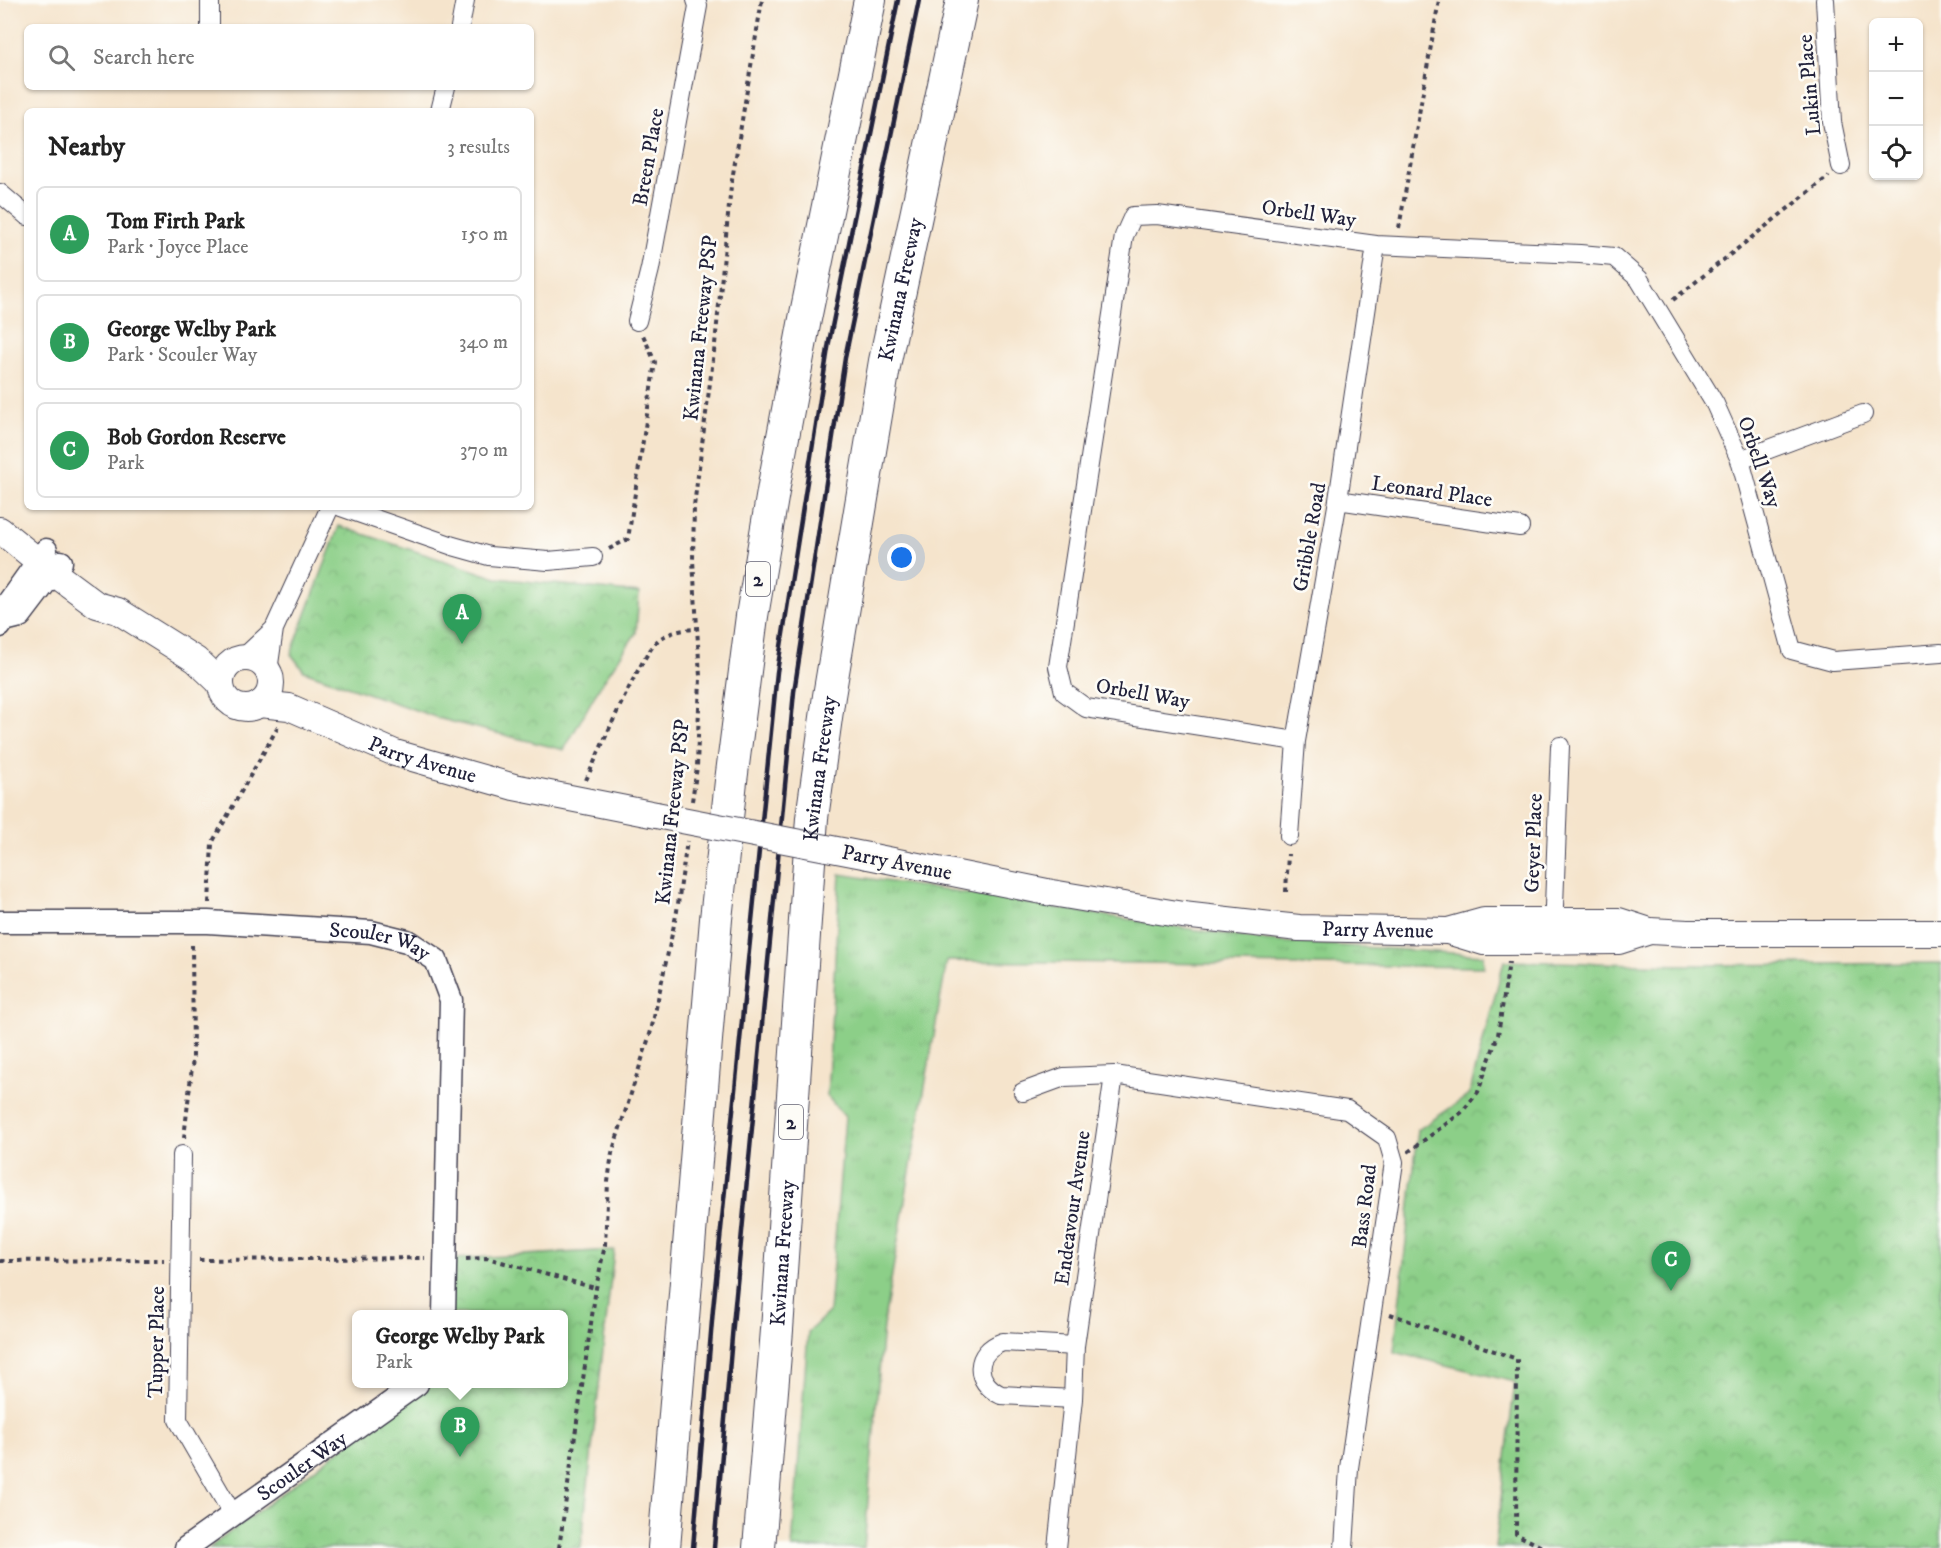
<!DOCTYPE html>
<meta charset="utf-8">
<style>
body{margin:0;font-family:"IM FELL DW Pica",serif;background:#f2f2f2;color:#222}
.controls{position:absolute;right:18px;top:18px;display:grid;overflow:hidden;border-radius:9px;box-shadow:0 2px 4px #0004}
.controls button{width:54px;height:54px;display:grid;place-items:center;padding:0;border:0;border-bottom:2px solid #e0e0e0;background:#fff;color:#222;font:30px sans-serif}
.you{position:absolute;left:902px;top:558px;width:21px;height:21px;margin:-15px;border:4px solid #fff;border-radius:50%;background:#1a73e8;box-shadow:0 0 0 9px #1a73e833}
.badge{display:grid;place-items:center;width:39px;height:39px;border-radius:50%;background:#1f6fb2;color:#fff;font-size:20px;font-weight:700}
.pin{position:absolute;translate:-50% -50px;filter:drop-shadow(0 2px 3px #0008)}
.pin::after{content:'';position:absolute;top:32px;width:21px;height:18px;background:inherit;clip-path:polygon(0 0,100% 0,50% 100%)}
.popup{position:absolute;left:352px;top:1310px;width:216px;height:78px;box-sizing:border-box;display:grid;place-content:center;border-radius:9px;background:#fff;filter:drop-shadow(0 2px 4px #0005);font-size:20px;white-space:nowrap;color:#767676}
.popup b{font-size:22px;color:#222}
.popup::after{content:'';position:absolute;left:50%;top:100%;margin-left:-12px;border:12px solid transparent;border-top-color:#fff}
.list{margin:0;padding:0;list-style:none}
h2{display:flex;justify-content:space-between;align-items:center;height:78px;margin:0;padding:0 24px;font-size:26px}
h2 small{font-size:20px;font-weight:400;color:#767676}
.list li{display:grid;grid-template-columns:39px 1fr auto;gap:18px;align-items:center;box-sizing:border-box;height:96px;margin:0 12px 12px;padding:0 12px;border:2px solid #e0e0e0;border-radius:9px}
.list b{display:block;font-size:22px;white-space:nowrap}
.list p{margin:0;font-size:20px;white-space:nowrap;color:#767676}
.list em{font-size:20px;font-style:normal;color:#767676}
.icon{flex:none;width:33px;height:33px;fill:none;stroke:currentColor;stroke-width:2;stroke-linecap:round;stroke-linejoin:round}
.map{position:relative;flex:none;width:1941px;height:1548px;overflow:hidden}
.search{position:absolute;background:#fff;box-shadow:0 2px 4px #0004;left:24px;top:24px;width:510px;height:66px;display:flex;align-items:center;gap:15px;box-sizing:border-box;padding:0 21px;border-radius:9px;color:#767676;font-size:22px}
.panel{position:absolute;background:#fff;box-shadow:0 2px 4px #0004;left:24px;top:108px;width:510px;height:402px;border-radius:9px}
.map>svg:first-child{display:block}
</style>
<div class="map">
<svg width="1941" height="1548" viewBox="0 0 1941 1548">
<defs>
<pattern id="grass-tufts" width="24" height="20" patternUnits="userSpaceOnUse" patternTransform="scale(1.5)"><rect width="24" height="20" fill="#8ccf88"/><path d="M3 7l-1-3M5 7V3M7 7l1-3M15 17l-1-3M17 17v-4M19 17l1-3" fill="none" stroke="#78b176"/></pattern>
<pattern id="park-crowns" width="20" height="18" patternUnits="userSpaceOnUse" patternTransform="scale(1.5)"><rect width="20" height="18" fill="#8ccf88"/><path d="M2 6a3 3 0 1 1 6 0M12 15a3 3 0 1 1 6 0" fill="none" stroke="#78b176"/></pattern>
</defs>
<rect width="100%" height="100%" fill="#fdfcf7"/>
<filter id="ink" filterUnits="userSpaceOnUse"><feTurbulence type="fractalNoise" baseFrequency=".0167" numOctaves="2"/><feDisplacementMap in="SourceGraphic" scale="12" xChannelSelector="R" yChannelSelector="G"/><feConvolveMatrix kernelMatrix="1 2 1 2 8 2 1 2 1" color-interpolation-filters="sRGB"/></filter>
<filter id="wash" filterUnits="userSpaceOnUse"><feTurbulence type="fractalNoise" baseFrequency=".008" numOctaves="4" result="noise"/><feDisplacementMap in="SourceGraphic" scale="24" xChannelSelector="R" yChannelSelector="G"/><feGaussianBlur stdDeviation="1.35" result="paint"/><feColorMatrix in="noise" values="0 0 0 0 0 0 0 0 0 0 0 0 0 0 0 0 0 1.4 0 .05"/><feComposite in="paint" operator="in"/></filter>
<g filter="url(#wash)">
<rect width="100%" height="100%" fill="#f5e4cc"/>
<path fill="url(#grass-tufts)" stroke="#577862" stroke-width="1.5" d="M840 874 1268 941 1483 955 1484 967 947 961 883 1326 864 1548H792L808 1332 829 1312 845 1117 827 1096Z"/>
<path fill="url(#park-crowns)" stroke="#577862" stroke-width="1.5" d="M339 526 497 578 639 593 636 633 600 686 564 750 441 719 304 671 291 654Z
M1504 961 1687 965 1941 963V1548H1495L1515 1382 1394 1352 1418 1130 1469 1095Z
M614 1250 581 1548H209L428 1384H564V1314H451L453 1259Z"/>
</g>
<g filter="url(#ink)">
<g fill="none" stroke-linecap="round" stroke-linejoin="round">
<g stroke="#423f51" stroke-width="20">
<path id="minor" d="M1825 0 1832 122 1841 166
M210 27V0
M460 27 465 0
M440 111 446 87
M0 193 27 216
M637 321 650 269 698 6 696 0
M1740 460 1863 414
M1338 500 1520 527
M341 507 453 546 489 556 548 561 593 557
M243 658 274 629
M268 671 274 629 330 507
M1296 741 1086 708 1064 692 1058 667 1124 236 1133 216 1157 215 1376 245 1580 254 1614 257 1639 279 1715 404 1740 460 1792 650 1833 661 1941 653
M1289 836 1296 741 1338 500 1376 245
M1553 933 1560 746
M1023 1092 1064 1077 1114 1075 1347 1110 1387 1138 1394 1162 1349 1468 1344 1548
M182 1155 178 1420 233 1515
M1073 1399 1001 1395C973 1382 974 1352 1003 1342L1075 1346
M1057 1548 1073 1399 1075 1346 1114 1075"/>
</g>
<g stroke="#423f51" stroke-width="25">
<g id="tertiary">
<path d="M4 620 20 616 61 562"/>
<path d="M0 626 4 620 8 603 46 550"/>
<path id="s1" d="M0 922H208L371 932 407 941 436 960 451 1000 444 1314"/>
<path id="s2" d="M186 1548 417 1384"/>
</g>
</g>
<g stroke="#423f51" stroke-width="28">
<g id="secondary">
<path d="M0 530 43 565 97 605 118 611 196 660 220 683"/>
<circle cx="246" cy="683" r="25"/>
<path id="s3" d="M259 704 289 707 395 753 514 787 656 815"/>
<path id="s4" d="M868 856 1052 893 1183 915 1299 928 1448 931 1484 942H1504L1619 941 1650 931"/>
<path d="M1448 931 1484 921H1619L1650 931 1688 933H1941"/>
</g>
</g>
<g stroke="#423f51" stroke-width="34">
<g id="motorway">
<path d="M664 1548 716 919 731 781 752 616 776 474 805 319 870 0"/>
<path id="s5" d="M759 1548 777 1330 812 818 829 696 885 361 962 0"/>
</g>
</g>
<path stroke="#423f51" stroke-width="4" stroke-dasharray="4.5 4.5" stroke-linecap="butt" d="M1399 228 1439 0
M1673 300 1829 176
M609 549 628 539 655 362 643 335
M586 780C598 755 643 648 661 638 671 632 685 629 697 629
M692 801 697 767 700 677 693 560 694 506 715 344 731 186 762 0
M1286 892 1288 854
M209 903 212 843 278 727
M184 1138 193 1058 192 942
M1408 1152 1461 1113 1478 1092 1498 1035 1509 962
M466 1259 487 1258 595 1288
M199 1260 425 1258
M0 1261 164 1260
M1390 1314 1517 1359 1516 1534 1544 1548
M559 1548 596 1288 605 1245 608 1182 612 1153 651 1031 677 911 687 841"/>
<use href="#minor" stroke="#fff" stroke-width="18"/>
<use href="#tertiary" stroke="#fff" stroke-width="22"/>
<use href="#secondary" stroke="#fff" stroke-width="26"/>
<use href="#motorway" stroke="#fff" stroke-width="32"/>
<path stroke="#22223b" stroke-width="4.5" d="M693 1548 713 1309 777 672 829 342 898 0
M714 1548 733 1325 794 692 845 358 919 0"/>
<g stroke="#423f51" stroke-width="28" stroke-linecap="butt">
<path id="secondary-bridge" d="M656 815 868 856"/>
</g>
<use href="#secondary-bridge" stroke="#fff" stroke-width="26"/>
</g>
</g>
<g text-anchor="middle" stroke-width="5" stroke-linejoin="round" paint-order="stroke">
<g fill="#fdfcf7" stroke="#646373" stroke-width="1.5">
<rect x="746" y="562" width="24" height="34" rx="4.5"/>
<rect x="779" y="1105" width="24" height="34" rx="4.5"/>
</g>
<g font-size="20" font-weight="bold" fill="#22223b">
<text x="758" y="586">2</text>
<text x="791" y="1129">2</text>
</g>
<g font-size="21" fill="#22223b" stroke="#fdfcf7">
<text transform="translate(1809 85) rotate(-95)" y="7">Lukin Place</text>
<text transform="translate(648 157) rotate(-80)" y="7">Breen Place</text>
<text transform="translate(1309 213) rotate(8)" y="7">Orbell Way</text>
<text dy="7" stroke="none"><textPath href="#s5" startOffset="1268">Kwinana Freeway</textPath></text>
<text transform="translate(700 328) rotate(-84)" y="7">Kwinana Freeway PSP</text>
<text transform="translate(1760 462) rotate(71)" y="7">Orbell Way</text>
<text transform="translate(1432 491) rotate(8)" y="7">Leonard Place</text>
<text transform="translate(1309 537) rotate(-80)" y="7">Gribble Road</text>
<text transform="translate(1143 693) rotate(10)" y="7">Orbell Way</text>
<text dy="7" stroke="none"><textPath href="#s3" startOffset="174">Parry Avenue</textPath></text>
<text dy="7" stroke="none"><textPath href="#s5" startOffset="782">Kwinana Freeway</textPath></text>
<text transform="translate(672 812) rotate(-84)" y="7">Kwinana Freeway PSP</text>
<text transform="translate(1533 843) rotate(-88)" y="7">Geyer Place</text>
<text transform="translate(897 862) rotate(11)" y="7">Parry Avenue</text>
<text dy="7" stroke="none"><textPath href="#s4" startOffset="516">Parry Avenue</textPath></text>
<text dy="7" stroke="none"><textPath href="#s1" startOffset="382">Scouler Way</textPath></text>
<text transform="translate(1364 1206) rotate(-83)" y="7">Bass Road</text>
<text transform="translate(1072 1208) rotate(-82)" y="7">Endeavour Avenue</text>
<text dy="7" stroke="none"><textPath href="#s5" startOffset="296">Kwinana Freeway</textPath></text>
<text transform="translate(156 1342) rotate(-89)" y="7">Tupper Place</text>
<text dy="7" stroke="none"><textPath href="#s2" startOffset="142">Scouler Way</textPath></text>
</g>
</g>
</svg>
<div class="controls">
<button>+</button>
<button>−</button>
<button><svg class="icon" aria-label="locate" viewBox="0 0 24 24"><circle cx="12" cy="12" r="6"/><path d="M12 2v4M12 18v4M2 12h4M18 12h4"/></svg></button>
</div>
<div class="you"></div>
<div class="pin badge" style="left:462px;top:644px;background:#2e9e5b">A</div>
<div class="pin badge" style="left:460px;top:1457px;background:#2e9e5b">B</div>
<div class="popup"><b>George Welby Park</b>Park</div>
<div class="pin badge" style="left:1671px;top:1291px;background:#2e9e5b">C</div>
<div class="search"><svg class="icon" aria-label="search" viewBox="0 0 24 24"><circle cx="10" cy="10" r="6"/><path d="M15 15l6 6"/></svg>Search here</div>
<section class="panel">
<h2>Nearby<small>3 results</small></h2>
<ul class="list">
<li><span class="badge" style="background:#2e9e5b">A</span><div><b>Tom Firth Park</b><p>Park · Joyce Place</p></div><em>150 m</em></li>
<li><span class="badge" style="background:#2e9e5b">B</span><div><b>George Welby Park</b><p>Park · Scouler Way</p></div><em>340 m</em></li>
<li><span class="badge" style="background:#2e9e5b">C</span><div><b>Bob Gordon Reserve</b><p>Park</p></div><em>370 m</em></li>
</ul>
</section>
</div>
